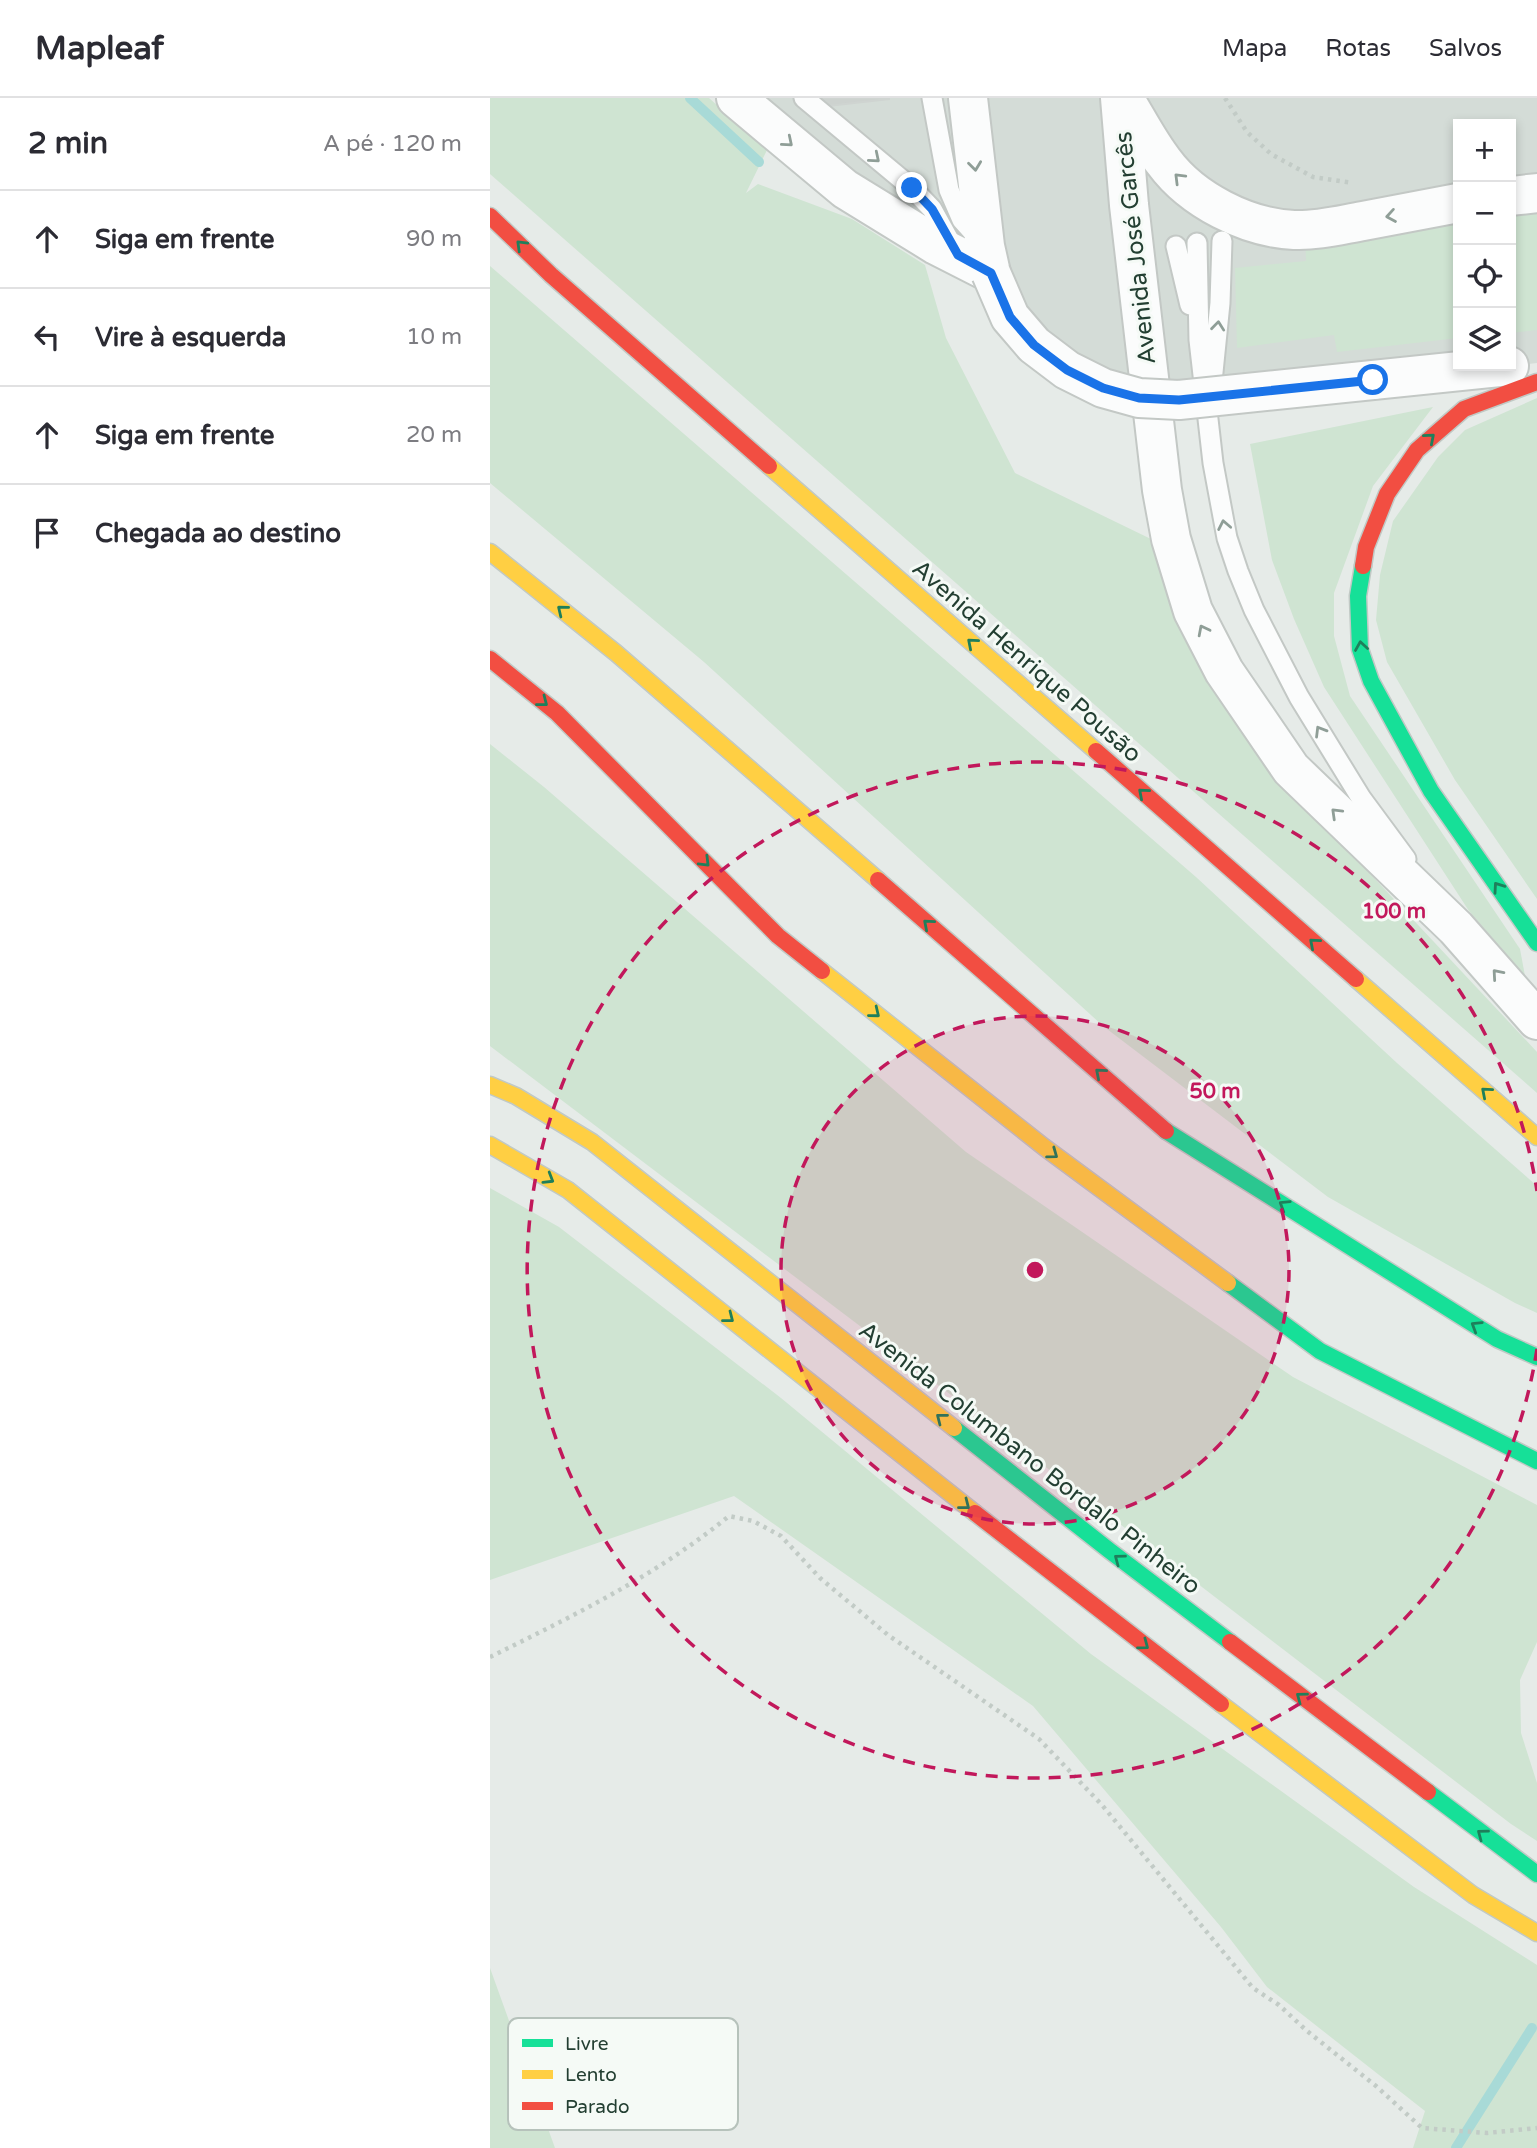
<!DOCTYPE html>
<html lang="pt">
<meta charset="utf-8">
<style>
body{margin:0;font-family:"Varela Round",sans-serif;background:#f7f7f7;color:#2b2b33}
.controls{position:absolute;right:21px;top:21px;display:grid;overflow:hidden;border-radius:0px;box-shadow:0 4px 10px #0003}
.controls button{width:63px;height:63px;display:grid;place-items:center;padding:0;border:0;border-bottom:2px solid #e1e1e2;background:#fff;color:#2b2b33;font:35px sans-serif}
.stop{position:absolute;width:21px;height:21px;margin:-16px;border:5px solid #1a73e8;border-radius:50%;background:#fff}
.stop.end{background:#1a73e8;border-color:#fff;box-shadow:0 2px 7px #0008}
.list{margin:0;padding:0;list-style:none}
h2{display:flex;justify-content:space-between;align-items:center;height:91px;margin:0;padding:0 28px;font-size:30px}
h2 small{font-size:23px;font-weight:400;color:#7c7c81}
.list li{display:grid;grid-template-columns:46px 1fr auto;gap:21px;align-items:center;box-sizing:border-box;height:98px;padding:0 28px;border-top:2px solid #e1e1e2}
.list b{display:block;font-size:26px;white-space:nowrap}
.list em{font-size:23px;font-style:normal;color:#7c7c81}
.icon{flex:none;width:38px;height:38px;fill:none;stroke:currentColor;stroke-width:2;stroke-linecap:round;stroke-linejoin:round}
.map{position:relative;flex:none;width:1047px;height:2050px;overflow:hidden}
header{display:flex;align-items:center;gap:42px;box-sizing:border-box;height:98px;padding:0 35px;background:#fff;border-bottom:2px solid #e1e1e2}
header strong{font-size:33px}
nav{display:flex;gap:38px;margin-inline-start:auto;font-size:24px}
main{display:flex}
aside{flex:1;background:#fff}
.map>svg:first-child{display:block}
</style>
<header>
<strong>Mapleaf</strong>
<nav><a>Mapa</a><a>Rotas</a><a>Salvos</a></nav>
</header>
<main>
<aside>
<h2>2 min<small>A pé · 120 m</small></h2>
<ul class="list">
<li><svg class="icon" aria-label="ahead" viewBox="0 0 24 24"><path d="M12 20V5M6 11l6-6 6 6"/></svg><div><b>Siga em frente</b></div><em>90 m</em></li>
<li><svg class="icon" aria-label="left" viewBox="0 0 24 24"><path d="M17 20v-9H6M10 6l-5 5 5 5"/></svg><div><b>Vire à esquerda</b></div><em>10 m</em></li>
<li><svg class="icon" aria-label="ahead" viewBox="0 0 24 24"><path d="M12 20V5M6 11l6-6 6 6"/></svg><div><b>Siga em frente</b></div><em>20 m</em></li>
<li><svg class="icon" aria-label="arrive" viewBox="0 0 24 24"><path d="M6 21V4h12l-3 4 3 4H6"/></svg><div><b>Chegada ao destino</b></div></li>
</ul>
</aside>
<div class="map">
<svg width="1047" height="2050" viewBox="0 0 1047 2050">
<rect width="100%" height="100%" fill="#e6ebe8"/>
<path fill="#d4dcd7" d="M246 0H1047V265L1021 268V26H968V268L735 298 577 272 501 175Z"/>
<path fill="#cfe4d2" d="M0 0H219L277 52 256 95 268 86 362 121 435 167 456 240 525 375 663 442 812 703 1047 954V995L0 76Z
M1047 115V232L1021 235V118Z
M968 123V240L847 254 844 237 747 250 745 170 816 163 815 139Z
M0 168 706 779 907 965 1047 1088V1215L1025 1205 838 1099 613 928 214 564 0 385Z
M1047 300V801L965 682 897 564 886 522 890 477 903 423 948 359 975 332Z
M943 309 883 388 844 495V538L860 598 1030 851 1035 878 979 813 834 589 804 521 782 462 760 346Z
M0 646 54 689 476 1054 803 1279 1047 1407V1544L1030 1582 1031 1635 1047 1685V1743L1021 1726 506 1331 0 948Z
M0 1090 69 1129 291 1300 601 1556 924 1789 1047 1867V2050H923L935 2013 777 1889 731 1829 543 1608 244 1398 0 1482Z
M0 1870 65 2050H0Z"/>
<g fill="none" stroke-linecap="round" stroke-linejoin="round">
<path stroke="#a8dad7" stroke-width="10" d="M200 0 269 64
M966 2050 1042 1930"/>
</g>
<path fill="#cdd2cf" stroke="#cfd4d1" stroke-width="2" d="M330 0H399V1L338 8Z"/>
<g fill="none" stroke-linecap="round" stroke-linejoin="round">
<g stroke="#c3c8c5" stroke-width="23">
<path id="lane" d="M314 0 422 90 442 111 463 149
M442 0 459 92 472 122 490 142
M707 145 709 242 723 365 737 440 748 473 764 512 809 599 871 700 916 761
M686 148 700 207
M722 284 730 205 732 143"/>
</g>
<g stroke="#c3c8c5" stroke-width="42">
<path id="street" d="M246 0 355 91 446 147 501 175
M478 0 495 148 501 175
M630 0 639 107 672 392 681 441 703 513 734 573 801 671 966 830 1047 922
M634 0C647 21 659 45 674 64 702 102 757 130 804 132 827 133 850 127 873 123 905 117 937 111 968 105
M1021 98 1047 95
M883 282 1019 268"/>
</g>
<g stroke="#c1c9c5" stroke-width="19">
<path id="fast" d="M873 468 868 498 870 551 881 583 941 693 1047 845
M676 1033 1007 1241 1047 1259
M738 1185 830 1253 1047 1363
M464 1330 620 1453 740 1544
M938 1694 1047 1776"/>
</g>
<g stroke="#c1c9c5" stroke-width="19">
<path id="slow" d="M279 368 606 653
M0 454 126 555 388 782
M332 873 554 1049 738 1185
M866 881 1047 1039
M0 987 26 998 102 1044 464 1330
M0 1047 78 1092 485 1415
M731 1606 983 1797 1047 1835"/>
</g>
<g stroke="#c1c9c5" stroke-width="19">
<path id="jam" d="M0 118 61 177 279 368
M873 468 876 449 897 396 927 352 974 311 1047 284
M0 561 67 615 288 838 332 873
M606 653 866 881
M388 782 676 1033
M485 1415 731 1606
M740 1544 938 1694"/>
</g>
<path stroke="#c2cbc6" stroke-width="4.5" stroke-dasharray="3.5 5" stroke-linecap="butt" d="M735 0 757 34 781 56 823 79 863 85
M0 1559C83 1518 167 1477 239 1418L263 1423 291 1438 330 1480 398 1537 549 1641 612 1707 763 1890 789 1907 817 1933 886 1988 932 2030 997 2035 1047 2030"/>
<use href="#lane" stroke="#fbfcfc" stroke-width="19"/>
<use href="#street" stroke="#fbfcfc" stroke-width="38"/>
<use href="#fast" stroke="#16e098" stroke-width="16"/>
<use href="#slow" stroke="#ffcf43" stroke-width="16"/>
<use href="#jam" stroke="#f24e42" stroke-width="16"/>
<g stroke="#c3c8c5" stroke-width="42" stroke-linecap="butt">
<path id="street-bridge" d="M501 175 520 219 544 247 577 272 613 290 649 300 689 302 883 282"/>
</g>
<use href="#street-bridge" stroke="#fbfcfc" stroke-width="38"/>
</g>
<defs><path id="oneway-chevron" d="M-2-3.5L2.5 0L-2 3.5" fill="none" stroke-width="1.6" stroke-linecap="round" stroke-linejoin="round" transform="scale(1.75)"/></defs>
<g stroke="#8f9e97">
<use href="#oneway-chevron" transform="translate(298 44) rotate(40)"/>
<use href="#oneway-chevron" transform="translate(385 60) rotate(40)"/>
<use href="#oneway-chevron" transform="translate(485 68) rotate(83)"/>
<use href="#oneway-chevron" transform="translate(689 80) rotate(-135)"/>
<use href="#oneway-chevron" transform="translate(901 118) rotate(170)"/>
<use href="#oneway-chevron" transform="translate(728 228) rotate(-84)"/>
<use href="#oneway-chevron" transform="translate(734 427) rotate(-101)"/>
<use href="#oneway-chevron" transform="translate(713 532) rotate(-117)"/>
<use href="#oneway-chevron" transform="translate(830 633) rotate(-121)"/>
<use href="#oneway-chevron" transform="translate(846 715) rotate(-136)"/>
<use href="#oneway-chevron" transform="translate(1007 876) rotate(-131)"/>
</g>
<g stroke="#1e7f5b">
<use href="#oneway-chevron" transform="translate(31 147) rotate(-136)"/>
<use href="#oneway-chevron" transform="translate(940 340) rotate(-41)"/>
<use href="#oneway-chevron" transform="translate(72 512) rotate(-141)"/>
<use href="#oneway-chevron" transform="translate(482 545) rotate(-139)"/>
<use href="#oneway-chevron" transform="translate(871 548) rotate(-99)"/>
<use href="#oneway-chevron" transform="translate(53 604) rotate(38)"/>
<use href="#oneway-chevron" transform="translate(653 695) rotate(-139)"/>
<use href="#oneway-chevron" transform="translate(215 764) rotate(45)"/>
<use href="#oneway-chevron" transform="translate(1008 789) rotate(-125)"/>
<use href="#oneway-chevron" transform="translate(438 826) rotate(-139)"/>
<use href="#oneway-chevron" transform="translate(824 845) rotate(-139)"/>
<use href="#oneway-chevron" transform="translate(385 915) rotate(39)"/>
<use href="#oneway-chevron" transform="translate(610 975) rotate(-139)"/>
<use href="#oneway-chevron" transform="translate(996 994) rotate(-139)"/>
<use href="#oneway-chevron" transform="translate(563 1056) rotate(36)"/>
<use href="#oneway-chevron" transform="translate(59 1081) rotate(31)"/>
<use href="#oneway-chevron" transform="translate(794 1107) rotate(-148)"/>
<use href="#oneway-chevron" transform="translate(239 1220) rotate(38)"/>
<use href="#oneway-chevron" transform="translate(986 1228) rotate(-148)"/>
<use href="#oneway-chevron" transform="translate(451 1320) rotate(-142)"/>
<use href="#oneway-chevron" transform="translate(475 1407) rotate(38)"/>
<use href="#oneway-chevron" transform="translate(629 1461) rotate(-143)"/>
<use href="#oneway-chevron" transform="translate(654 1547) rotate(37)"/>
<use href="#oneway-chevron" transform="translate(811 1599) rotate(-143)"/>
<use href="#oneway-chevron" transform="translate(992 1736) rotate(-143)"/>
</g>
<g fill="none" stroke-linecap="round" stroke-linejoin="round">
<path stroke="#1a73e8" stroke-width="9" d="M422 90 442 111 468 157 501 175 520 219 544 247 577 272 613 290 649 300 689 302 883 282"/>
</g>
<circle cx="545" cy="1172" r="254" fill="#c2185b" fill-opacity=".12"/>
<g fill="none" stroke="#c2185b" stroke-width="3.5" stroke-dasharray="12 9">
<circle cx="545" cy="1172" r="254"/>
<path d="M1047 1251A508 508 0 1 1 1047 1093"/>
</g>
<g text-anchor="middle" stroke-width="6" stroke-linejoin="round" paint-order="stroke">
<g font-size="24" fill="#233f32" stroke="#f5faf6">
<text transform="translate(645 150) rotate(-96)" y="8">Avenida José Garcês</text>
<text transform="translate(537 563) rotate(41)" y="8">Avenida Henrique Pousão</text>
<text transform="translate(540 1360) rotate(38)" y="8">Avenida Columbano Bordalo Pinheiro</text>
</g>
</g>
<rect x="18" y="1920" width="230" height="112" rx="10" fill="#f5faf6" stroke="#b6c2bb" stroke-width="2"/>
<rect x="32" y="1941" width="31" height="8" fill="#16e098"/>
<rect x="32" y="1972" width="31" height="9" fill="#ffcf43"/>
<rect x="32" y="2004" width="31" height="8" fill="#f24e42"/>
<g font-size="19" fill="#233f32">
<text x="75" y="1952">Livre</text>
<text x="75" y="1983">Lento</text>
<text x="75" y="2015">Parado</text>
</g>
<circle cx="545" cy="1172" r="10" fill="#c2185b" stroke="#f5faf6" stroke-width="3.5"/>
<g font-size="21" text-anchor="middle" font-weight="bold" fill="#c2185b" stroke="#f5faf6" stroke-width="6" stroke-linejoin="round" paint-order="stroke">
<text x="904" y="820">100 m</text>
<text x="725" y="1000">50 m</text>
</g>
</svg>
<div class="controls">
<button>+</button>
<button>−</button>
<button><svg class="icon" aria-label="locate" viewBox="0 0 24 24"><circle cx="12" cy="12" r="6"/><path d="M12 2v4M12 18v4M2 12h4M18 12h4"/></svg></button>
<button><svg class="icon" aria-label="layers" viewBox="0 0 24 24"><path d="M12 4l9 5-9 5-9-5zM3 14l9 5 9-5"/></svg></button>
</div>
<div class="stop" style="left:883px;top:282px"></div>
<div class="stop end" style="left:422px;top:90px"></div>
</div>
</main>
